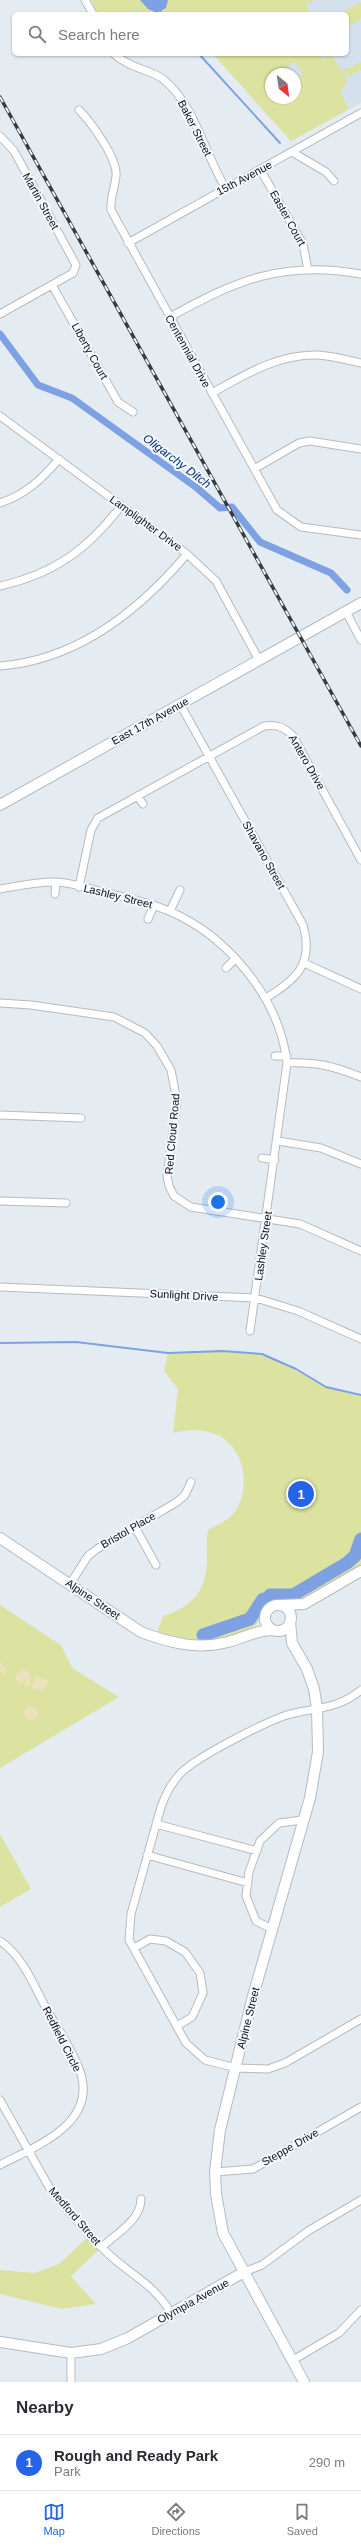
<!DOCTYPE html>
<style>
body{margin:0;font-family:Helvetica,sans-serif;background:#f7f7f7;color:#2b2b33}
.compass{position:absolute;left:265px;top:68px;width:36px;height:36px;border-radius:50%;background:#fff;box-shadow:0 1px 3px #0004;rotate:151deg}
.you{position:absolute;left:218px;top:1202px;width:14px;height:14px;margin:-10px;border:3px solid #fff;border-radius:50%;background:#1a73e8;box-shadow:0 0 0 6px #1a73e833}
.badge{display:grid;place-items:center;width:26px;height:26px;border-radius:50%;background:#2563eb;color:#fff;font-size:13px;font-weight:700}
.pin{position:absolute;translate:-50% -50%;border:2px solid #fff;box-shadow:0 1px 4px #0006}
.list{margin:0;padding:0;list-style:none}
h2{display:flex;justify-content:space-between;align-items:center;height:52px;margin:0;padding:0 16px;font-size:17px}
h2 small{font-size:13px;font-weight:400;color:#7c7c81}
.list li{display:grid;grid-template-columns:26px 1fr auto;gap:12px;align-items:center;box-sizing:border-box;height:56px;padding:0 16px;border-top:1px solid #e1e1e2}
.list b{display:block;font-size:15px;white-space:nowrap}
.list p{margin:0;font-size:13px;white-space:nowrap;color:#7c7c81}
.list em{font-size:13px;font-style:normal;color:#7c7c81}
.icon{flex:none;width:22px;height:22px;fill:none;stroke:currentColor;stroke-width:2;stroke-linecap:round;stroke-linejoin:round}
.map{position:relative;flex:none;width:361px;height:2382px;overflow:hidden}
.search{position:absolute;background:#fff;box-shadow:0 1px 3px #0004;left:12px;right:12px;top:12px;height:44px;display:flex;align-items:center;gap:10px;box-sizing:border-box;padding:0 14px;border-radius:6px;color:#7c7c81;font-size:15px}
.sheet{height:108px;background:#fff}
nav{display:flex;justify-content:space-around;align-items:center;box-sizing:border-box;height:56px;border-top:1px solid #e1e1e2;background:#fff;font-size:11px;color:#7c7c81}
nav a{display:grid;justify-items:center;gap:2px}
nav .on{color:#2563eb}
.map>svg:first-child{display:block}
</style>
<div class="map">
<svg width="361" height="2382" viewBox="0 0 361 2382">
<rect width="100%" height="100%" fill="#e4ecf2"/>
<path fill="#d4e1ed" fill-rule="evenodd" d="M176 0H361V103L291 141 213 54H347V14H177ZM271 74H295V98H271Z"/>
<path fill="#dce2a0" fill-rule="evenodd" d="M91 0H314L306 5 310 14H98Z
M361 2V19L347 27V14H338Z
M213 54H320L323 59 331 55 347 77 345 87 340 91 349 109 291 141ZM295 62 303 74 295 79V98H271V74H282L280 71Z
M361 62V70L349 77 343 70Z
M223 1351 268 1356 326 1387 361 1395V1565C346 1574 311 1598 297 1601 288 1604 278 1600 270 1604 262 1609 263 1619 257 1624 231 1647 187 1640 157 1633L163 1616C192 1607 206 1591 207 1561 207 1550 206 1541 208 1530 217 1525 228 1521 234 1513 253 1487 244 1443 212 1433 198 1429 187 1430 173 1433L178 1389 164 1371 168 1353Z
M0 1605 61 1645 72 1668 119 1697 0 1768Z
M0 1834 31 1889 0 1907Z
M91 2234 102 2247 71 2276 96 2304 62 2309 0 2294V2270L35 2273 59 2264Z"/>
<path fill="#ebe1bc" d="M0 1662 6 1668 5 1675 0 1672Z
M23 1670 29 1672 31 1676 28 1688 25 1686V1679L21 1685 15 1678 17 1673Z
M37 1676 48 1680 47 1686 41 1691 32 1688 34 1678Z
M24 1713a7 7 0 1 1 14 0a7 7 0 1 1-14 0Z"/>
<path fill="#7da1e2" d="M140 0H168L166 8 157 13 148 9Z"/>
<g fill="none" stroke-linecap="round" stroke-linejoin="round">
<path stroke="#7da1e2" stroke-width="2" d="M161 12 163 14
M199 54 280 143
M0 1343 76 1342 168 1353 223 1351 262 1354 296 1369 326 1387 361 1395"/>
<path stroke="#7da1e2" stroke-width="7" d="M0 334 38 385 72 398 197 488 220 508 232 507 260 542 331 573 347 590"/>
<path stroke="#7da1e2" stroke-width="13" d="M270 1595H293L347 1563 355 1556 361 1539
M203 1635 250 1619 263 1599"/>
<g stroke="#b4bbc1" stroke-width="9">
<path id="street" d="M85 0 93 14
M114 54C129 68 151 70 163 79 196 106 204 153 225 187
M79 110C91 122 118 159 116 176 115 188 110 197 111 210L277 510 301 527 361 535
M0 136 14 151 76 265 73 273 0 314
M292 152 326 172 334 181
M260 169 303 244 308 270
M128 243 361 113
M52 285 118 402 133 412
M170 317C237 280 283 260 361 274
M212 393C246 374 278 354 318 355 333 356 347 360 361 363
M0 416 187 554 216 581 259 660
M254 469 299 443 310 441 361 449
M0 503C25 495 42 479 59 459
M0 586C54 574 88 549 121 506
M346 612 361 640
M0 666C77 660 139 611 187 554
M180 704 303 925C314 964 297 979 266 998
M137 796 143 804
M79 887 91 830 98 818 264 726C276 724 284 727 293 736L361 860
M0 889C18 886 36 882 54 882 70 882 87 888 102 892 125 897 147 902 169 911 228 936 280 999 287 1063L250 1331
M55 894 56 882
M170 911 180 890
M148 919 154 905
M304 963 361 989
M226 968 235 959
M0 1003 31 1005 114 1017 145 1033 157 1046 171 1070 177 1101 167 1176 169 1186 174 1196 191 1207 300 1224 361 1251
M275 1056H287
M287 1063C318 1062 333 1066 361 1077
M0 1115 81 1118
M278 1141 321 1148 361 1164
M262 1158 275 1160
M0 1201 66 1203
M0 1287 256 1298 298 1311 361 1339
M135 1527 156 1565
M70 1584 88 1556 97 1549 177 1502 185 1495 191 1482
M361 1690C337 1710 315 1707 287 1715 263 1723 201 1755 183 1771 172 1781 166 1793 161 1807L131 1914 129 1940 186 2043 205 2060 236 2068 268 2069 285 2063 361 2019
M156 1824 257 1851
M147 1855 248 1883
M272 1929 256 1921 246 1896 249 1872 260 1841 279 1823 303 1820
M0 1941C23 1956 34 1986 47 2010 58 2028 70 2047 78 2066 102 2122 38 2145 0 2165
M134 1948 150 1939 166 1941 185 1952 200 1973 203 1993 192 2017 177 2026
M0 2100 49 2187C68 2211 90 2238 113 2258 136 2278 155 2286 171 2313
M215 2172 253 2169 361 2107
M102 2247C117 2233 141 2220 141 2199
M244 2272 262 2265 308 2231 361 2200
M71 2353V2382
M293 2360 339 2333 361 2310"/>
</g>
<g stroke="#b4bbc1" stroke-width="12">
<path id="secondary" d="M0 805 361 603
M0 1538 141 1632C170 1643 198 1650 228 1642 244 1638 256 1630 273 1630
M280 1605 304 1604 361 1571
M265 1618a13 13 0 1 1 26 0a13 13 0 1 1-26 0Z
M290 1622 292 1643 307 1669 314 1689 317 1708 318 1752 310 1798 253 1996 220 2130 215 2172 216 2194 223 2233 304 2382
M0 2342 71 2353 101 2349 128 2338 244 2272"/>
</g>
<use href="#street" stroke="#fff" stroke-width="7"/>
<use href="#secondary" stroke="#fff" stroke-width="10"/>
<g stroke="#373b3e" stroke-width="3.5">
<path id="rail" d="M0 97 361 746"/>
</g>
<use href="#rail" stroke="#f3f9fe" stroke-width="2" stroke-dasharray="6" stroke-linecap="butt"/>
</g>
<g text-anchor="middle" stroke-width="4" stroke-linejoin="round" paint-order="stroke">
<g font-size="11" fill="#0d1012" stroke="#f3f9fe">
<text transform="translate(195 128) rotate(63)" y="4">Baker Street</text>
<text transform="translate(244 178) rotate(-28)" y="4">15th Avenue</text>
<text transform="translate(41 201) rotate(61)" y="4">Martin Street</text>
<text transform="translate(288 218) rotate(61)" y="4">Easter Court</text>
<text transform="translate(90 351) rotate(61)" y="4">Liberty Court</text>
<text transform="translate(188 351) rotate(61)" y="4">Centennial Drive</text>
<text transform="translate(146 523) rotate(36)" y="4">Lamplighter Drive</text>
<text transform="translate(150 721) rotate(-29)" y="4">East 17th Avenue</text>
<text transform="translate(307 762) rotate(60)" y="4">Antero Drive</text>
<text transform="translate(264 855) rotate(61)" y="4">Shavano Street</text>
<text transform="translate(118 896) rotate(14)" y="4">Lashley Street</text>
<text transform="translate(172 1134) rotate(-85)" y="4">Red Cloud Road</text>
<text transform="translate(263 1246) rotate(-82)" y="4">Lashley Street</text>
<text transform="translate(184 1295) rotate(3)" y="4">Sunlight Drive</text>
<text transform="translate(128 1530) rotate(-30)" y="4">Bristol Place</text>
<text transform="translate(93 1599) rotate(34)" y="4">Alpine Street</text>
<text transform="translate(248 2018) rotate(-76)" y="4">Alpine Street</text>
<text transform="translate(62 2039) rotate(63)" y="4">Redfield Circle</text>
<text transform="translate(290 2147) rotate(-30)" y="4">Steppe Drive</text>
<text transform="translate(75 2216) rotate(49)" y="4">Medford Street</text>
<text transform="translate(193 2301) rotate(-29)" y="4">Olympia Avenue</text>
</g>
<g font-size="12" font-style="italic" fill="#062e78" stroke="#f3f9fe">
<text transform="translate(177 461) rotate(37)" y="4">Oligarchy Ditch</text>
</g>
</g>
</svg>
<svg class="compass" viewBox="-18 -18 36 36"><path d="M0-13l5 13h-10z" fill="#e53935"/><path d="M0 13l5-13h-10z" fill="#7c7c81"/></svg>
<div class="you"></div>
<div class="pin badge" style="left:301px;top:1494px">1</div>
<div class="search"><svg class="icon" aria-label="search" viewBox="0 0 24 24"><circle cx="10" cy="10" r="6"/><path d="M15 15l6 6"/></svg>Search here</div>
</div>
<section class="sheet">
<h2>Nearby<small></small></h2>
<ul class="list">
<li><span class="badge">1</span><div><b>Rough and Ready Park</b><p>Park</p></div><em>290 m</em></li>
</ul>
</section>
<nav>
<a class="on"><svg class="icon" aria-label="map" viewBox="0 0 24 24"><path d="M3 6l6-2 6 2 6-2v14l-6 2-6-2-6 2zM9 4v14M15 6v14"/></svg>Map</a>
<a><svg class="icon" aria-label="directions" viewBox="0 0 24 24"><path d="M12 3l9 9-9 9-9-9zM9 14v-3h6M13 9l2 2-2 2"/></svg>Directions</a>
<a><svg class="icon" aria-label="saved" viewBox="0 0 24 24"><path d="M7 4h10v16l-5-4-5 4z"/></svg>Saved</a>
</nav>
